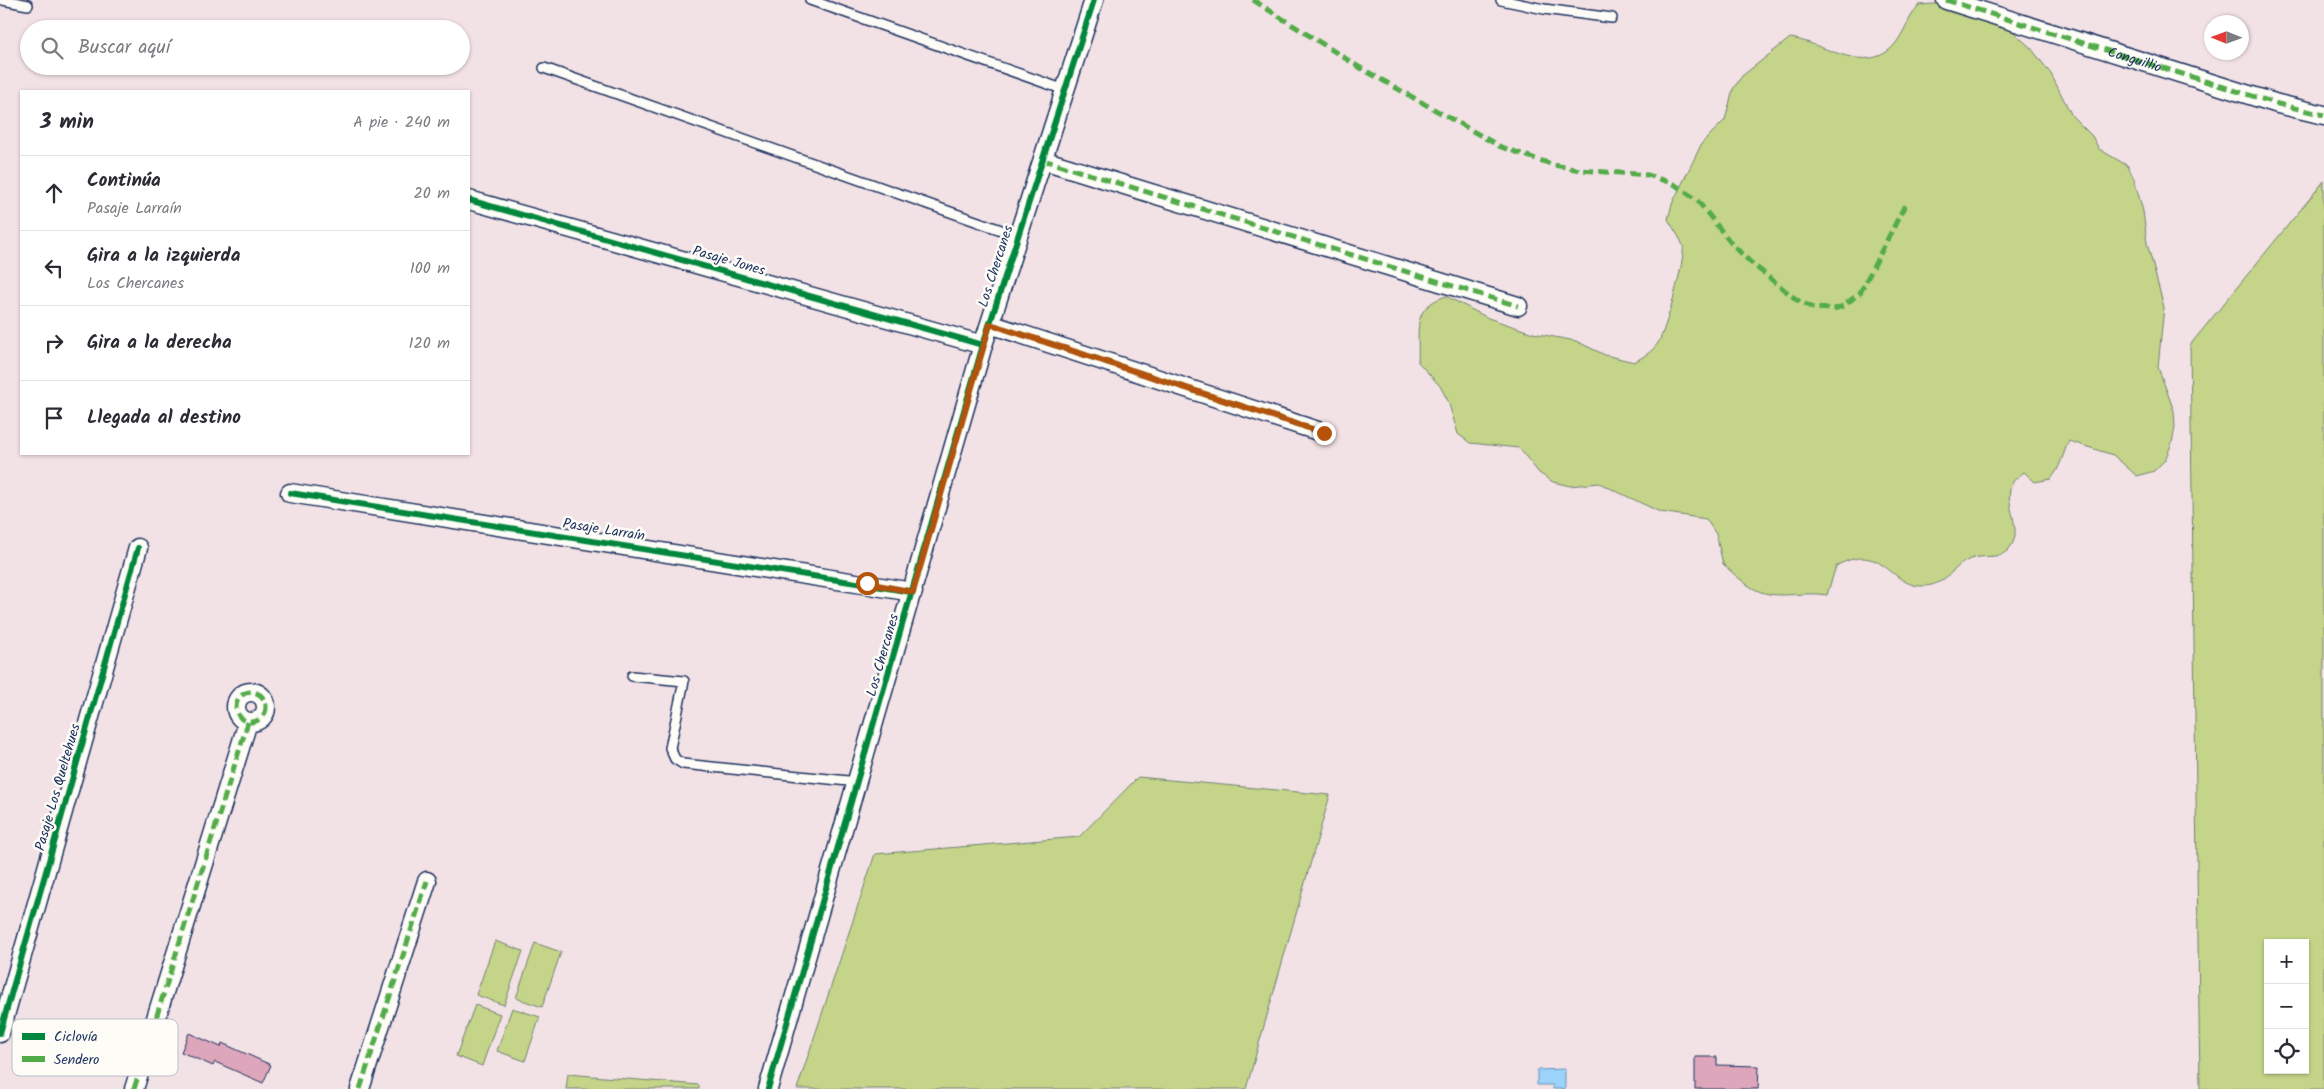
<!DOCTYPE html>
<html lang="es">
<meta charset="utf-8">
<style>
body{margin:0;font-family:Kalam,sans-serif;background:#f7f7f7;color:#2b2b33}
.controls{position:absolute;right:15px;bottom:15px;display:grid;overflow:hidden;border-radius:0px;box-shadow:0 1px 4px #0004}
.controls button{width:45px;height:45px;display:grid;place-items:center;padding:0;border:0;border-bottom:1px solid #e1e1e2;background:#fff;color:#2b2b33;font:25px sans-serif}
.compass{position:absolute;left:2204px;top:15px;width:45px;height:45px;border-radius:50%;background:#fff;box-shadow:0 1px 4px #0004;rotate:271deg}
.stop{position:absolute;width:15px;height:15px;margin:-11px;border:4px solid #b45309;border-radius:50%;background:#fff}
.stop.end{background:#b45309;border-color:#fff;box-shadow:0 1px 5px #0008}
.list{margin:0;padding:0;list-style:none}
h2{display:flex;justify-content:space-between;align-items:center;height:65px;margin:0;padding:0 20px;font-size:21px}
h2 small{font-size:16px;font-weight:400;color:#7c7c81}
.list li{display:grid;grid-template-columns:32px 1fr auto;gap:15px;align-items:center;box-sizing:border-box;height:75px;padding:0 20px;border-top:1px solid #e1e1e2}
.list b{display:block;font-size:19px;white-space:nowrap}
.list p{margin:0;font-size:16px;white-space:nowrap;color:#7c7c81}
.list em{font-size:16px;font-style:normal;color:#7c7c81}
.icon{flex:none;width:28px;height:28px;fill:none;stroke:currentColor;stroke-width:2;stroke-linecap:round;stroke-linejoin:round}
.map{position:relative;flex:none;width:2324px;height:1089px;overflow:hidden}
.search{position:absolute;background:#fff;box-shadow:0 1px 4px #0004;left:20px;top:20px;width:450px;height:55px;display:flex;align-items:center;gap:12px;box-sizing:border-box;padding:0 18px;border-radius:28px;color:#7c7c81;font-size:19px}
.panel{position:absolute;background:#fff;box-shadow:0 1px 4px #0004;left:20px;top:90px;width:450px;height:365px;border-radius:0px}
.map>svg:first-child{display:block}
</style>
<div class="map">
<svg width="2324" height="1089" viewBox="0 0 2324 1089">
<rect width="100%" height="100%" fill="#f3e2e5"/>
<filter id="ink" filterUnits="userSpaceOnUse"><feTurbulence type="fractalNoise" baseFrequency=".02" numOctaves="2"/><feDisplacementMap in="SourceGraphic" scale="10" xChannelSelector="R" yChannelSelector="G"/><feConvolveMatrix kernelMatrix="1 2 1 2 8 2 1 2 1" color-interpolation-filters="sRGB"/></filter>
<g filter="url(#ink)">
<path fill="#c4d488" stroke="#708273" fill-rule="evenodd" d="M1949 3 2008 27 2031 48 2051 74 2072 116 2092 136 2099 149 2128 166 2134 179 2143 211 2147 243 2164 307 2158 367 2174 411 2175 427 2172 443 2165 460 2154 471 2137 476 2113 455 2069 441C2062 455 2061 467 2051 479L2035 482 2024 472C2021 475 2015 478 2013 482 2000 503 2028 531 2007 551 1998 559 1984 555 1974 558 1953 563 1947 587 1922 586 1889 586 1883 540 1836 566L1827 595C1805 591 1780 599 1761 592 1747 587 1734 574 1723 564L1716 534 1706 519 1660 512 1599 483 1570 486 1553 482 1539 473 1519 448 1470 443 1458 434 1448 401 1440 386 1418 362C1420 330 1410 308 1446 296L1488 318 1533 333 1576 341 1605 355 1634 362C1643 357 1652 352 1658 343 1665 333 1686 257 1683 246 1680 237 1672 227 1668 219L1672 204 1702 143 1725 120 1733 89 1742 76 1790 38C1822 42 1867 78 1895 44 1904 33 1908 18 1919 5Z
M2324 181V1089H2200L2190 345ZM2268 943H2305V1070H2268Z
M1138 777 1330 795 1246 1089H797L875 854 1079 837Z
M495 941 523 951 504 1005 476 995Z
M535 943 561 952 542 1007 516 998Z
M475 1005 500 1014 482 1066 456 1056Z
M512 1008 540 1017 525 1061 497 1051Z
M568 1074 699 1085V1089H566Z"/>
<path fill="#9bd3fa" stroke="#6891bc" d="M1565 1069V1089H1553V1085H1537V1070Z"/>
<path fill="#dda6bb" stroke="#1b2f5e" d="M189 1033 221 1047 222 1043 271 1065 263 1083 215 1062 213 1066 181 1052Z
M1695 1057H1717V1065L1759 1066 1758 1089H1695Z"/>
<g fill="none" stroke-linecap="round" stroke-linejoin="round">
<g stroke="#1b2f5e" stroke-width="12">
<path id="lane" d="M3 0 28 5
M810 0 1065 90
M1501 0 1544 9 1612 18
M544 68 1018 236
M632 676 684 681 670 748 675 759 683 764 858 782"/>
</g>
<g stroke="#1b2f5e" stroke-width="21">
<path id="street" d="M1946 0 2278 104 2324 115
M1043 160 1518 306
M469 200 983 345
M990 324 1324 433
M290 493 913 592
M236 707a15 15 0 1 1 30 0a15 15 0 1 1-30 0Z
M0 1033 138 548
M134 1089 248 722
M360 1089 427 881
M768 1089 983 345 1094 0"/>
</g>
<use href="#lane" stroke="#fdfcf7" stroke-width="9"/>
<use href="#street" stroke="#fdfcf7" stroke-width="18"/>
<g stroke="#52ab49" stroke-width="5" stroke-dasharray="10 5" stroke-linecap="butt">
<path d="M1253 0 1359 67 1501 147 1554 165 1580 170 1648 175 1674 184 1697 200 1731 243 1750 262 1797 300 1813 308 1834 309 1843 306 1860 293 1906 203"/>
<path id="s1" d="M1946 0 2278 104 2324 115"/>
<path d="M1043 160 1518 306"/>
<path d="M990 324 1324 433"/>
<circle cx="251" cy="707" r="15"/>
<path d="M134 1089 248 722"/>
<path d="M360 1089 427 881"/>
</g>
<g stroke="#fdfcf7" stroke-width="9">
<path id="cycleway" d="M469 200 983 345
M290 493 913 592
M0 1033 138 548
M768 1089 983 345 1094 0"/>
</g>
<use href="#cycleway" stroke="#00873e" stroke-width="6"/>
</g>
</g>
<g fill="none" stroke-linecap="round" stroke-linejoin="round" filter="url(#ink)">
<path stroke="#b45309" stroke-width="6" d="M867 583 913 592 990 324 1324 433"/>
</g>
<g text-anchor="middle" stroke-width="5" stroke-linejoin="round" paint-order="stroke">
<g font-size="14" fill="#1b2f5e" stroke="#fdfcf7">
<text dy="5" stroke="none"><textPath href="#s1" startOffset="198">Conguillio</textPath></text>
<text transform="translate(729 260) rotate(16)" y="5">Pasaje Jones</text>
<text transform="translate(995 266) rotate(-72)" y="5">Los Chercanes</text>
<text transform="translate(604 529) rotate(9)" y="5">Pasaje Larraín</text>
<text transform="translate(882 655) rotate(-74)" y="5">Los Chercanes</text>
<text transform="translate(57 787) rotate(-74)" y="5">Pasaje Los Queltehues</text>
</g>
</g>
<rect x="12" y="1019" width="166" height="57" rx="8" fill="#fdfcf7" stroke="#b9bec9" stroke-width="1"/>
<rect x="22" y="1033" width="23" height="7" fill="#00873e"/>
<rect x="22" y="1056" width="23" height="6" fill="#52ab49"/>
<g font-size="14" fill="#1b2f5e">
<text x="54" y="1041">Ciclovía</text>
<text x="54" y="1064">Sendero</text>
</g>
</svg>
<div class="controls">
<button>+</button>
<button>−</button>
<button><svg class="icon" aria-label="locate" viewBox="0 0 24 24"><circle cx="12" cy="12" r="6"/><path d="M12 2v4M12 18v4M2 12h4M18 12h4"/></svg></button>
</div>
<svg class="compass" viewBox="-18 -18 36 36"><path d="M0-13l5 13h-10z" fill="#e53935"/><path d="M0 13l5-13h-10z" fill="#7c7c81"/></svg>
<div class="stop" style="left:867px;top:583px"></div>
<div class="stop end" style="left:1324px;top:433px"></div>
<div class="search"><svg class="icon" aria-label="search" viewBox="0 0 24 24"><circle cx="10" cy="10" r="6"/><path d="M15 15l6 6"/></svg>Buscar aquí</div>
<section class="panel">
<h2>3 min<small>A pie · 240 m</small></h2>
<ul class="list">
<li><svg class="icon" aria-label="ahead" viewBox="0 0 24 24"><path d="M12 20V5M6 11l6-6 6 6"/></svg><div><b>Continúa</b><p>Pasaje Larraín</p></div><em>20 m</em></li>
<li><svg class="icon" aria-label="left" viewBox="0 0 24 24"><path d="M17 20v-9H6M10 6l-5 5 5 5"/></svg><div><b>Gira a la izquierda</b><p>Los Chercanes</p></div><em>100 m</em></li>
<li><svg class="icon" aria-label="right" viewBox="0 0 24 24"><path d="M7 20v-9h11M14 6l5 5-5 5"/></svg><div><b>Gira a la derecha</b></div><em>120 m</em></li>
<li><svg class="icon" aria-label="arrive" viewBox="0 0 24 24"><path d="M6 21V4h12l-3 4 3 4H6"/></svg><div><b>Llegada al destino</b></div></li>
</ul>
</section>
</div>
